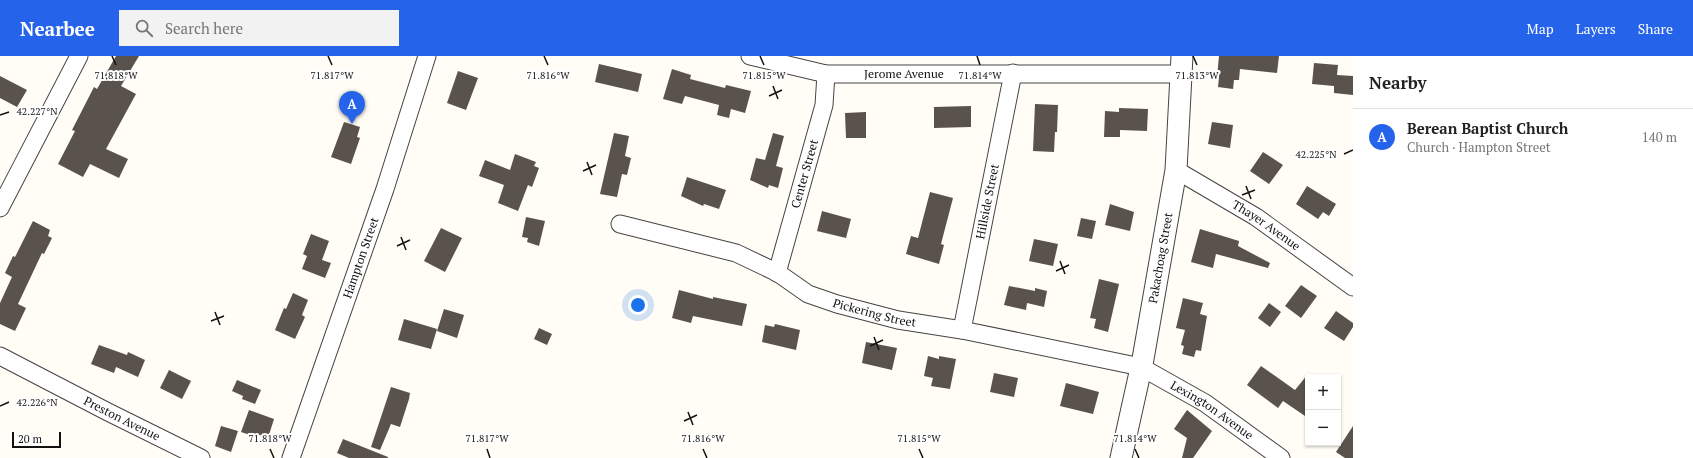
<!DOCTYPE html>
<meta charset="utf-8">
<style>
body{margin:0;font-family:"PT Serif",serif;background:#f2f2f2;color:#222}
.controls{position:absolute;right:12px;bottom:12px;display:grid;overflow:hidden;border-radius:0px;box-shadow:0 1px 3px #0004}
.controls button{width:36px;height:36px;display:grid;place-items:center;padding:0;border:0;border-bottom:1px solid #e0e0e0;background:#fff;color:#222;font:20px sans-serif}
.scale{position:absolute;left:12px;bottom:10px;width:49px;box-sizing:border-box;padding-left:4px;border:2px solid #111;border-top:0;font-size:11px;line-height:14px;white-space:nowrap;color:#111;-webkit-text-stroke:3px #fff;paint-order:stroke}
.you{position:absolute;left:638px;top:249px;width:14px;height:14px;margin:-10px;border:3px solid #fff;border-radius:50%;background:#1a73e8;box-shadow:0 0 0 6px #1a73e833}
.badge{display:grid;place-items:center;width:26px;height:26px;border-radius:50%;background:#2563eb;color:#fff;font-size:13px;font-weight:700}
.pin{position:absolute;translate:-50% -33px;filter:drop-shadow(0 1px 2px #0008)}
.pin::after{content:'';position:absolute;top:21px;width:14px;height:12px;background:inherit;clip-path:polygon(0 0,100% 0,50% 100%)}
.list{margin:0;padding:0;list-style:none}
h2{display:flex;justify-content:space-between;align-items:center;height:52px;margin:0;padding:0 16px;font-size:17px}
h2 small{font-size:13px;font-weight:400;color:#767676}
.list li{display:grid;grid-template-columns:26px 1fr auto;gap:12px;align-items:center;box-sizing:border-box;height:56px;padding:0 16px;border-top:1px solid #e0e0e0}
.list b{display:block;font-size:15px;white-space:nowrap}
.list p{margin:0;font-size:13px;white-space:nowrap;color:#767676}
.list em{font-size:13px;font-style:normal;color:#767676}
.icon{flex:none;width:22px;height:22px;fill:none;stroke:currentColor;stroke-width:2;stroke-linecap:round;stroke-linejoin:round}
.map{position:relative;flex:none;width:1353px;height:402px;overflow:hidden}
header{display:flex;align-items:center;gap:24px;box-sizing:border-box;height:56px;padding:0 20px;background:#2563eb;color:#fff}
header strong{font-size:19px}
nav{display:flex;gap:22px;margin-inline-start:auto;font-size:14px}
.search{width:280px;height:36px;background:#f2f2f2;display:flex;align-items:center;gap:10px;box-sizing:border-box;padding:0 14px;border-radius:0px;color:#767676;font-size:15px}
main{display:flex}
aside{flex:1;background:#fff}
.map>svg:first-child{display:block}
</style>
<header>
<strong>Nearbee</strong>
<div class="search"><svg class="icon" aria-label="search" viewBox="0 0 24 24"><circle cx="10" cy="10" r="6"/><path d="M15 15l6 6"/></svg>Search here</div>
<nav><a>Map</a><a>Layers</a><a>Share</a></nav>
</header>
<main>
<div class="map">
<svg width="1353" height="402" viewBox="0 0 1353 402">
<rect width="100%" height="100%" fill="#fffdf5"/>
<path fill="#5a524d" d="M116 0H139L121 30 136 38 106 93 128 103 119 122 90 108 83 121 58 108 75 75 72 74 94 31 97 33Z
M1219 0H1279L1277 17 1240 13 1239 24H1234L1233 33 1218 31 1219 21H1217Z
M1314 7 1338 9 1337 19 1353 20V39L1334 37V30L1312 28Z
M599 8 642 18 638 36 595 26Z
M672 13 691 19 690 23 725 32 726 29 751 35 745 57 731 53 729 62 717 59 719 49 685 40 682 48 663 43Z
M458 15 478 22 466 54 447 47Z
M0 20 27 34 17 51 0 42Z
M1035 48 1058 49 1057 76H1055L1054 96 1033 95Z
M971 50V71L934 72V51Z
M1119 52 1148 53 1147 75 1120 74V81H1104L1105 55 1119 56Z
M866 56V82H846L845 57Z
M344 66 360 71 357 81 360 82 351 108 331 101Z
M1212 66 1233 69 1230 92 1208 88Z
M614 77 629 80 625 100 631 102 627 119 622 118 617 141 600 138Z
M773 77 784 80 776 110 783 112 778 132 769 129 768 132 750 124 756 102 765 104Z
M1263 96 1283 109 1269 128 1250 115Z
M515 98 536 106 534 110 539 112 532 131 528 129 518 155 498 147 504 129 479 120 485 104 510 114Z
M687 121 726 134 719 153 704 148 703 150 681 140Z
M1307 130 1336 148 1329 160 1323 156 1318 163 1296 148Z
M930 136 953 142 941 188 944 189 939 208 906 198 911 180 918 182Z
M1110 148 1134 156 1130 175 1105 169Z
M822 155 851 163 846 182 817 175Z
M526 161 545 165 539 190 527 186 528 182 522 181Z
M1081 162 1096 165 1092 183 1077 180Z
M33 165 50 174 48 180 52 182 44 198 42 197 18 248 26 252 15 275 0 268V247L12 221 5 217 13 200 15 201Z
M441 172 462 182 445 216 424 205Z
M1200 173 1239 185 1238 190 1270 207 1268 212 1216 198 1213 212 1191 206Z
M311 178 329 185 322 204 331 207 325 222 302 213 307 200 303 198Z
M1034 183 1058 188 1053 210 1029 205Z
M1099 223 1119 228 1108 276 1094 272 1096 263 1090 262Z
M1301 229 1317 240 1301 262 1285 250Z
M1009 230 1035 235V232L1047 235 1044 251 1027 247 1026 254 1004 249Z
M679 234 713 243V241L747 248 742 270 693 260 691 267 672 262Z
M293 237 308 244 302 259 305 261 295 283 275 274 284 252 286 253Z
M1183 242 1203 247 1200 258 1207 260 1201 295 1196 294 1194 301 1182 298 1184 290 1181 289 1185 274 1176 272Z
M1269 247 1281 256 1270 271 1258 262Z
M444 253 464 259 457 282 437 275Z
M1336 255 1353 267V271L1344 285 1324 272Z
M404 263 437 273 431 293 398 284Z
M775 268 800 274 796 294 762 286 765 269 774 271Z
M539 272 552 278 547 289 534 283Z
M866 286 897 292 892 314 862 307Z
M99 289 127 299 128 296 145 304 138 321 116 311 114 317 91 308Z
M928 300 939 303V300L956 303 950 333 931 330 933 322 924 320Z
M1261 310 1295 334 1308 318V362L1283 345 1278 352 1247 329Z
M169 314 191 325 182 343 160 332Z
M994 317 1018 322 1014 341 990 336Z
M237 324 261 334 255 348 242 343 243 340 232 335Z
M1066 327 1099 336 1093 358 1060 350Z
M391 331 410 337 409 343 400 371 391 368 380 394 371 391Z
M249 354 274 363 268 382 257 378 256 381 241 376Z
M1187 354 1212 375 1193 402H1182L1187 382 1174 373Z
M221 370 238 375 231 396 215 390Z
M1353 370V402H1345L1336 396Z
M343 383 388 401V402H349L337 397Z"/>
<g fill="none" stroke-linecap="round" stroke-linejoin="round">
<g stroke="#444" stroke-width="19">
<g id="minor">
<path id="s1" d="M750 0 826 18H1180"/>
<path id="s2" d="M1176 114 1256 161 1353 231"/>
<path d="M0 152 79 0"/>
<path id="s3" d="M620 168 736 197 778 217 808 238 837 248 898 264 962 274 1141 311 1205 347 1281 402"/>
<path id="s4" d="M777 217 824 49 826 18"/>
<path id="s5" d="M962 274 1013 17"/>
<path id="s6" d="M0 300 108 356 201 402"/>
<path id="s7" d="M291 402 385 133 427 0"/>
</g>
</g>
<g stroke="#444" stroke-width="23">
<g id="tertiary">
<path id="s8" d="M1121 402 1143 303 1176 114 1182 0"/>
</g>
</g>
<use href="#minor" stroke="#fff" stroke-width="17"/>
<use href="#tertiary" stroke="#fff" stroke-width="21"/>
</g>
<path fill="none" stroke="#111" stroke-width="1.5" d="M112 0 116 9M328 0 332 9M544 0 548 9M760 0 764 9M977 0 980 9M1193 0 1197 9M773 30 778 43M769 40 782 34M0 59 9 56M1344 98 1353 94M587 106 592 119M583 115 596 109M1246 130 1251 143M1242 139 1255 134M401 181 406 194M397 190 410 184M1060 205 1065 218M1056 215 1069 209M215 256 220 269M211 265 224 260M874 281 879 294M870 290 883 284M0 350 9 346M688 356 693 369M684 365 697 359M270 393 274 402M487 393 490 402M703 393 707 402M919 393 923 402M1135 393 1139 402"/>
<g text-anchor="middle" stroke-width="4" stroke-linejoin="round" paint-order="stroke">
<g font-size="12" fill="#111" stroke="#fff">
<text dy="4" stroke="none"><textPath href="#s1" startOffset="156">Jerome Avenue</textPath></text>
<text dy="4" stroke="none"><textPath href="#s4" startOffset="103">Center Street</textPath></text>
<text dy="4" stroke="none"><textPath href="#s5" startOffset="131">Hillside Street</textPath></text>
<text dy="4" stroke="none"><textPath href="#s2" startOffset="106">Thayer Avenue</textPath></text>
<text dy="4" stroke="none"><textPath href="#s7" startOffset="212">Hampton Street</textPath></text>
<text dy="4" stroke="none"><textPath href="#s8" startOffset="204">Pakachoag Street</textPath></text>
<text dy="4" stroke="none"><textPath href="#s3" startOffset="272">Pickering Street</textPath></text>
<text dy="4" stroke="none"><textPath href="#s3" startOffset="627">Lexington Avenue</textPath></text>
<text dy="4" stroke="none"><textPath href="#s6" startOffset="137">Preston Avenue</textPath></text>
</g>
</g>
<g font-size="10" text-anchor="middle" fill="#111" stroke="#fff" stroke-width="4" stroke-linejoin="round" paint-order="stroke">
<text x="548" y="23">71.816°W</text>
<text x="980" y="23">71.814°W</text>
<text x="116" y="23">71.818°W</text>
<text x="332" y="23">71.817°W</text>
<text x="764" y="23">71.815°W</text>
<text x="1197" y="23">71.813°W</text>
<text x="37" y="59">42.227°N</text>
<text x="1316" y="102">42.225°N</text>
<text x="37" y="350">42.226°N</text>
<text x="270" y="386">71.818°W</text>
<text x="487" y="386">71.817°W</text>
<text x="703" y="386">71.816°W</text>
<text x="919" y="386">71.815°W</text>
<text x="1135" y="386">71.814°W</text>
</g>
</svg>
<div class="controls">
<button>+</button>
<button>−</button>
</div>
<div class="scale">20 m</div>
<div class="you"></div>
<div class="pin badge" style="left:352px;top:68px">A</div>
</div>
<aside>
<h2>Nearby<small></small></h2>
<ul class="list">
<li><span class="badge">A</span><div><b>Berean Baptist Church</b><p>Church · Hampton Street</p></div><em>140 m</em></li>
</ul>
</aside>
</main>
